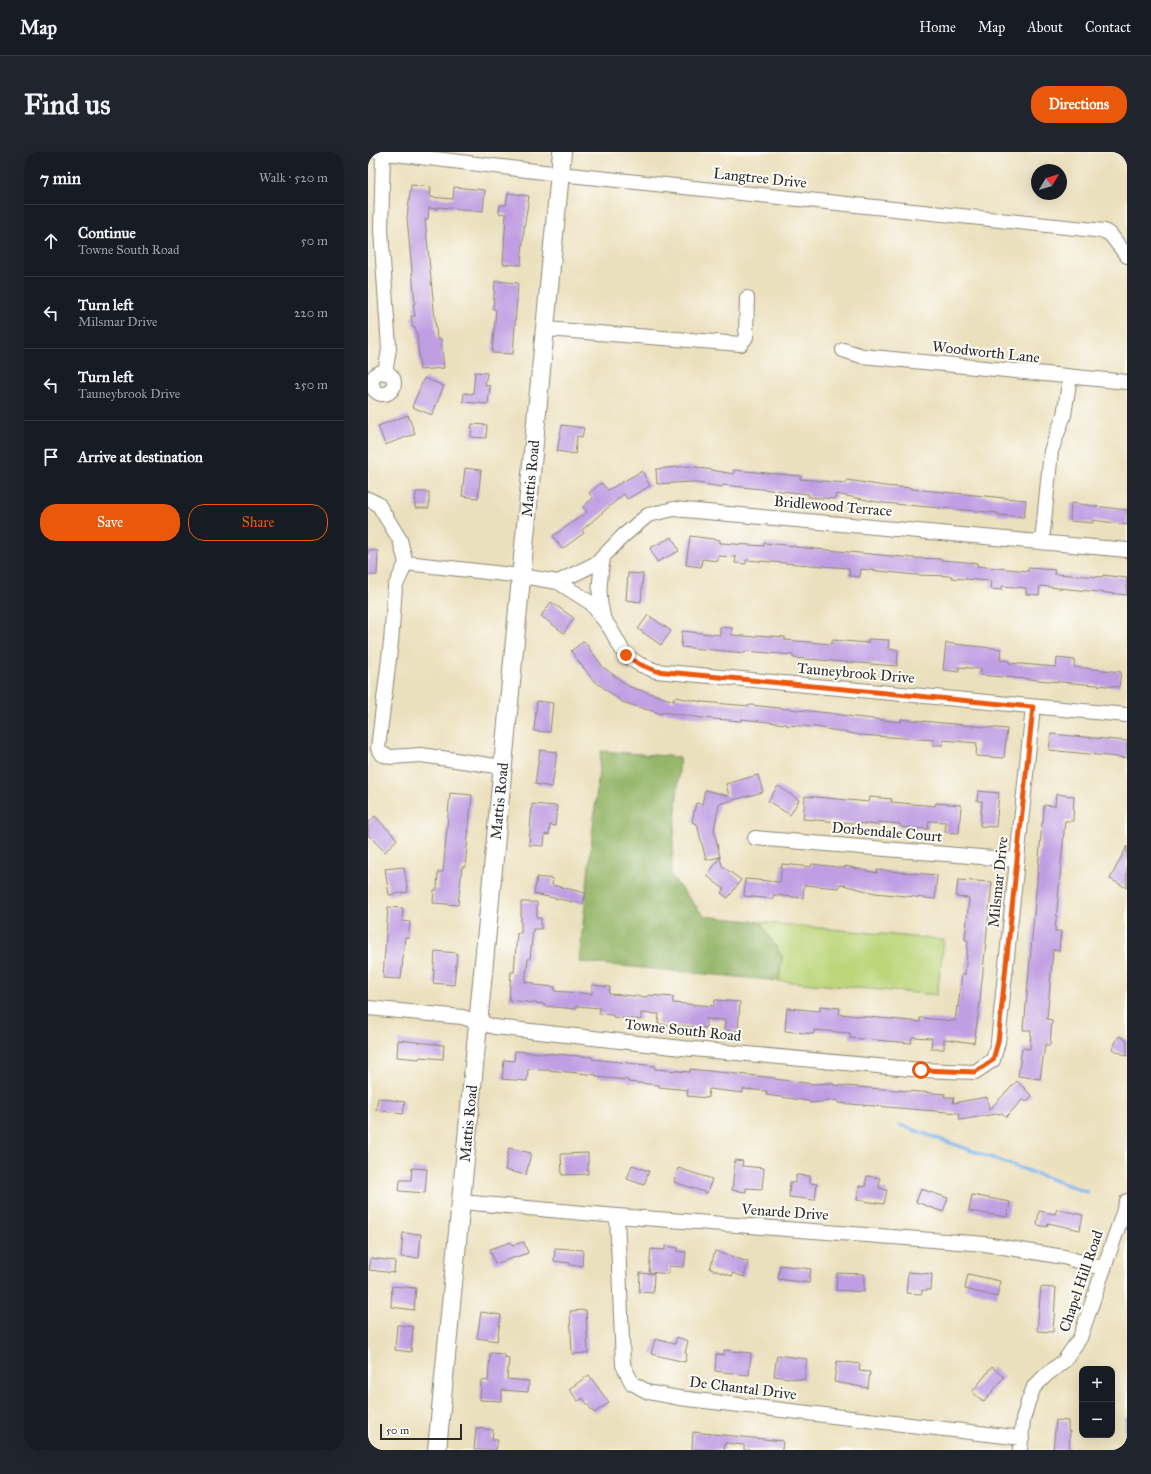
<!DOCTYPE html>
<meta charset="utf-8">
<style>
body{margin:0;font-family:"IM FELL Great Primer",serif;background:#20242c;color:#f1f3f6}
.controls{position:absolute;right:12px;bottom:12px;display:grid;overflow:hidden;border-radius:8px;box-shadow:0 4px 16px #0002}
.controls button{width:36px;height:36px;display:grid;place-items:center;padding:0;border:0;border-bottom:1px solid #363941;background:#171b24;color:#f1f3f6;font:20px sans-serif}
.compass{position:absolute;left:663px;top:12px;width:36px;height:36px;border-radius:50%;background:#171b24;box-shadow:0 4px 16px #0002;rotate:52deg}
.scale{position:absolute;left:12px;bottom:10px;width:82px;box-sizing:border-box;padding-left:4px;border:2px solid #2b2b2b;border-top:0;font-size:11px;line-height:14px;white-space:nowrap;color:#2b2b2b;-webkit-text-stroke:3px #fdfcf7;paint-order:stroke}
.stop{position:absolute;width:12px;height:12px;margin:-9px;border:3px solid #ea580c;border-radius:50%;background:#fff}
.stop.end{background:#ea580c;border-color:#fff;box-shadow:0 1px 4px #0008}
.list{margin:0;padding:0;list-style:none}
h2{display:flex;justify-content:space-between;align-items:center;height:52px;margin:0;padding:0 16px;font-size:17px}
h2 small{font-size:13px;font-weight:400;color:#9ea1a6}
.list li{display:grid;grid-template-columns:26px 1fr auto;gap:12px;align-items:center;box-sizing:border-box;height:72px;padding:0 16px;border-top:1px solid #363941}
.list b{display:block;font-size:15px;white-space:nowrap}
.list p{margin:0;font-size:13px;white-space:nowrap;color:#9ea1a6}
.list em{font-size:13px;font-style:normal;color:#9ea1a6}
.actions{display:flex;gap:8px;padding:12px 16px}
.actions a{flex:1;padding:9px 0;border:1px solid #ea580c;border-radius:16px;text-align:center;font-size:14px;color:#ea580c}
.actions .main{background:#ea580c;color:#fff}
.icon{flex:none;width:22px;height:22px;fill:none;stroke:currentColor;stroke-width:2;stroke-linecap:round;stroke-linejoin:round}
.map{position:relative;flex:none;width:759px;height:1298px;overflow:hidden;border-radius:16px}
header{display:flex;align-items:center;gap:24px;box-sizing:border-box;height:56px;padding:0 20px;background:#171b24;border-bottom:1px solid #363941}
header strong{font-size:19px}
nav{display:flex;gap:22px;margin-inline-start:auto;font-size:14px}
.intro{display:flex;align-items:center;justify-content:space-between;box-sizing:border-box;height:96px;padding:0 24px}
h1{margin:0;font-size:28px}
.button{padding:10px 18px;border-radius:16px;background:#ea580c;color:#fff;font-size:14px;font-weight:700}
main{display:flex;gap:24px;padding:0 24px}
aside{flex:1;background:#171b24;border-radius:16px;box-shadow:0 4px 16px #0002}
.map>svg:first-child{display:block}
</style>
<header>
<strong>Map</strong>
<nav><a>Home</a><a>Map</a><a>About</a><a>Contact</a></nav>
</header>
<div class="intro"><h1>Find us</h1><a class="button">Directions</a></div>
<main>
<aside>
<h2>7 min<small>Walk · 520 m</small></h2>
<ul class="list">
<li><svg class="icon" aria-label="ahead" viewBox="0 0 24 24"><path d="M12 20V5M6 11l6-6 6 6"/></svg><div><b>Continue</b><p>Towne South Road</p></div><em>50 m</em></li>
<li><svg class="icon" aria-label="left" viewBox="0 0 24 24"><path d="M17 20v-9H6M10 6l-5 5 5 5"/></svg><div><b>Turn left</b><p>Milsmar Drive</p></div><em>220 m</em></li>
<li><svg class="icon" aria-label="left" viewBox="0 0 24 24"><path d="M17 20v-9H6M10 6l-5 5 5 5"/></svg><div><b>Turn left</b><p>Tauneybrook Drive</p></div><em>250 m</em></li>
<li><svg class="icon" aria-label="arrive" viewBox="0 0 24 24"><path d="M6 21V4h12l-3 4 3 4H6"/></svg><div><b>Arrive at destination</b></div></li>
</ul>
<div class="actions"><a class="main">Save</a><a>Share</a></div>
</aside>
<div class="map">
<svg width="759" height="1298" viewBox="0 0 759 1298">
<rect width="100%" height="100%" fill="#fdfcf7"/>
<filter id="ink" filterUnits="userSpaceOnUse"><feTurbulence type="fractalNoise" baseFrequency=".025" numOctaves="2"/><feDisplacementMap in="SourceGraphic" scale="8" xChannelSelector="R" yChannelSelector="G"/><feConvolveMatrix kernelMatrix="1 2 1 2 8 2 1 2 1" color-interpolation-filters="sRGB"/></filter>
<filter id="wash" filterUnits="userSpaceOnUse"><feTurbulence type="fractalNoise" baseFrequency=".012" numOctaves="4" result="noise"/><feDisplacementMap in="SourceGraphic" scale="16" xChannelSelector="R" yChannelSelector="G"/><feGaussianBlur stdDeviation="0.9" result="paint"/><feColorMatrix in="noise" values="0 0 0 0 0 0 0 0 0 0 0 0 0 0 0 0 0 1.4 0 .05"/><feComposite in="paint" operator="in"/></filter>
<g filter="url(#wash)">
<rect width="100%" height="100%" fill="#ebe0bd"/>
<path fill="#bcd57a" stroke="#748052" d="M392 770 576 788 569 843 411 829 414 805Z"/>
<path fill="#95b66a" stroke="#60704a" d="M233 599 312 605 303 724 336 764 392 770 414 805 411 829 211 810Z"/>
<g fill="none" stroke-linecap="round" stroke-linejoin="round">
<path stroke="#7cb2eb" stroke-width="3.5" d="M532 973 719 1040
M759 1266V1290"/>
</g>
<g id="blocks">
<path fill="#bf9ee3" d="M43 33 63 35 62 45 85 47 86 35 117 38 115 59 70 55 69 57 61 56 60 67H57L69 187H73L76 216 52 218 49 183 47 175 45 176 43 164H47L45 152H47L39 65Z
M140 41 161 44 156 77 153 113 135 112 138 62 131 61 132 53H138Z
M127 129 150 131 145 202 124 201 128 158 125 157Z
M107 220 119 221 117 233 122 234 120 252 95 250 96 241 105 242Z
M56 226 76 234 64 263 44 255Z
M40 263 47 282 17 293 10 274Z
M104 272 119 273 118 286 103 285Z
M194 273 216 276 214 285 209 284 207 302 189 299Z
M321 314 366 322V318L433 324 432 327 478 331 479 328 517 334 544 336V337L658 348 656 365 630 363V361L515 351 468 342 467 347 440 345 441 342 355 333 354 335 323 330 289 332 288 317Z
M97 316 113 318 110 346 94 344Z
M274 319 282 334 259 347 256 342 214 378 216 381 194 397 185 384 219 360 215 355 225 346 221 341 233 331 240 338Z
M48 340H61V356H47Z
M703 351 759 358V373L725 368V371L702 369Z
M322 384 352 388V391L396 394V391L427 394V395L502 402 545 406 574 407V408L609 411V414L660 419V416L687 418 686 422 734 425 735 423 759 426V443L672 434 671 443 658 442V436L634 434V438L622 437 623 429 584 426V424L547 423 493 417 492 425 481 424V416L378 408V412L367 411 368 405 350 404V409L334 407 333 415 318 413Z
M304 385 311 399 289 410 282 396Z
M0 398 10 399 9 423H0Z
M260 421 275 422 273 450 258 448Z
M183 450 206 466 196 481 173 464Z
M280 463 303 479 293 493 270 477Z
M352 475 364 476V483L388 485V483L417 485V488L464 492V488L500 491V487L521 488 520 497 530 498 529 514 425 506V503L377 499V501L313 495 314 479 352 483Z
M216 489 235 515 262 535 306 549V545L335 550 381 554 382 553 461 561 487 565 533 570V567L639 577 636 606 608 604 609 591 575 588V593H565L566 588 492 583 448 575 418 573V572L373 567V569L333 566 295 560 294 562 254 550 224 527 203 499Z
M578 491 633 497 632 508 641 509V511L688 515 689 506 707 508 706 515 753 520 751 535 612 523 613 517 591 515V520L575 518Z
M169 549 185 551 182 580 166 579Z
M683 582 759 589V606L681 598Z
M172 598 189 600 184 635 167 632Z
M390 623 395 640 351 652 346 678 352 705 338 708 329 672 324 670 328 651 334 652 337 638 361 644 358 632Z
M410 634 431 648 422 663 400 649Z
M610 639 631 641 628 675 612 674 614 649H609Z
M82 641 104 643 97 715H94L90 753 65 751 66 738H69L70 720H75Z
M688 642 706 644 705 669H697L687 779H693L691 799 685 798 679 867 684 868 682 893H677L672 927 650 924 654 896 662 897 663 878H655L656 865H657L674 671H675L676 653 687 654Z
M437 644 501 650 502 645 524 647 523 650 567 654 568 651 593 653 591 681 577 680 578 670 561 669 560 677 532 675V672L510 670V673L435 667Z
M164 652 189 654 187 674 182 673 181 683 177 682 176 694 161 693Z
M7 664 29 687 17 700 0 683V671Z
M759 694V736L742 727Z
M352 705 354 714 373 728 360 746 353 741 356 737 339 724Z
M414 712 443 715 444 712 477 716V714L509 721V718L569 723 567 747 507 741 471 732V736L436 733 435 746 405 743V747L376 744 377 727 412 730Z
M36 715 40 740 21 743 17 717Z
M169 725 185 727 184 733 218 741 215 752 166 742Z
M590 728 624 730 611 858 606 891 576 887V897H563L564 886 544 885 543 891 482 886V881L446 878V882L417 879 419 856 452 859V854L472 856 471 862 552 870V866L587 869 589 854 590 855 594 822 597 823 600 788H597L601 746 588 745Z
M153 750H169V766H173V777H165L162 807H160L157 830 166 831V833L187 835V839L224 842V833L242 835 241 842 279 845 280 843 305 845V851L346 854 347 848 372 850 370 879 356 878 357 868 338 867V876L290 872 291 862 273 861V868L245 865V863L231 862 232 856 209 854 208 857 176 854V852L141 848 143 820H146L149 781H153Z
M20 755 35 756 34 769 42 770 40 786 37 785 33 827 15 826Z
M67 799 89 801 86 833 65 831Z
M751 884 759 888V904L744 897Z
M30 888 76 893 75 907 52 905 51 907 29 905Z
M147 899 224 905V907L287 914V917L322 920V917L407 926V927L445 932 465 931V933L501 936 577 942 576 945H586L585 951 619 945 621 958 649 929 664 944 658 950 655 947 638 965 634 961 592 968 591 961 470 951V948L442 951 441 949 398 943 399 939 375 937V941L341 937 340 946 319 944 320 938 291 935V933L260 930V928L228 925 229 923 190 919 160 917 159 929 134 927 136 908 146 909Z
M10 946 37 950 35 962 8 958Z
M141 996 163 1001 158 1023 137 1018Z
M220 1001V1022L194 1023 193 1002Z
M367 1008 375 1009 374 1014 396 1016 394 1037 378 1036V1040L364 1038Z
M264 1013 281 1019 276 1033 259 1027Z
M44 1016 59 1017 57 1041 31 1039 32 1028H43Z
M310 1016 344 1027 339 1041 306 1030Z
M428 1023 442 1024V1031L449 1032 447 1048 421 1045 422 1030 428 1031Z
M499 1024 512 1026 511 1036 519 1038 516 1052 489 1048 491 1034 497 1035Z
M553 1037 580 1046 575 1060 548 1050Z
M604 1043 642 1050 639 1065 601 1059Z
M689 1057 715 1063 712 1078 680 1071 679 1075 669 1073 671 1059 687 1062Z
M35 1081 53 1082 51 1106 33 1105Z
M143 1090 144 1093 156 1090 160 1101 127 1112 122 1097Z
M297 1094 310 1096V1099L318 1100 316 1115 301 1114V1122L281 1120 283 1097 297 1098Z
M187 1096 215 1098 214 1114 202 1113V1111L186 1109Z
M347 1099 380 1110 376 1125 365 1121 364 1124 342 1117Z
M3 1106 27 1109 26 1121 1 1118Z
M412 1113 443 1117 441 1131 410 1127Z
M540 1120 564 1122 563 1138H554V1142L538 1141Z
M272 1121 286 1122 285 1141 271 1140Z
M469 1121 496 1122V1140L468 1138Z
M600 1122 632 1129 629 1145 597 1137Z
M24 1134 48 1136 46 1158 23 1155Z
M673 1135 688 1136 685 1180 669 1179Z
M218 1158 220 1201 204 1202 202 1159Z
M113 1160 133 1163 129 1189 109 1186Z
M29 1173 45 1175 43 1200 27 1198Z
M309 1185 320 1189 317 1201 319 1202 317 1210 283 1202 287 1187 307 1192Z
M356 1198 383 1201 381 1223 347 1219 348 1202 356 1203Z
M122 1201 136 1202V1205L141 1206 139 1227 161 1229 160 1240 134 1238V1249L112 1248 113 1228 120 1229Z
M409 1203 439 1207 436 1228 406 1224Z
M469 1209 492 1212 491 1219 502 1220 500 1236 466 1230Z
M624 1215 636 1225 616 1250 604 1240Z
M221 1223 241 1251 226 1261 215 1246 210 1249 201 1237Z
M688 1268 700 1269V1279H702L701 1298H685Z
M108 1276 125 1278 124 1288H130L128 1298H106Z
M325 1280 415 1289 414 1298H376V1293L357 1291 356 1298 324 1297Z"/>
</g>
</g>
<g filter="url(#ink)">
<use href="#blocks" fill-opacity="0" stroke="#8b8674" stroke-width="1"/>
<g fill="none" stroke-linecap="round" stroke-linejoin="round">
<g stroke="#8b8674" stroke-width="16">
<path id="minor" d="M10 0 192 22 736 79 742 82 759 104
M15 1 13 78 21 197 17 221
M178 177 373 192 378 185 379 146
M475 198 494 204 759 230
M4 231a11 11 0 1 1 22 0a11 11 0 1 1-22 0Z
M0 347 10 352 32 388 38 411
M674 390 683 299 696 263 702 225
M235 405C232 428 229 442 235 464
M190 430 229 411 255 384 280 363 306 357 759 398
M135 615 53 603 23 605 13 602 10 596 23 490 27 435 38 411 153 424 190 430 223 451 242 476 257 503 271 512 288 519 759 563
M387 686 649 708
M0 856 94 865 127 875 314 896 553 918 607 920 625 908 630 890 665 555
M93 1050 249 1064 617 1092 696 1105 736 1117
M249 1064 255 1213 264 1231 280 1240 311 1246 654 1286
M652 1298 655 1268 660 1250 666 1235 678 1223 696 1209 712 1186 759 1049"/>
</g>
<g stroke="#8b8674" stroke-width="20">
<g id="major">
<path id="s1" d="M69 1298 194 0"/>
</g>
</g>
<use href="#minor" stroke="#fff" stroke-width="14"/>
<use href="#major" stroke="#fff" stroke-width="18"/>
</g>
</g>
<g fill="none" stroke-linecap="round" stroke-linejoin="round" filter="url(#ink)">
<path stroke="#ea580c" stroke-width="5" d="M258 503 271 512 288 519 665 555 630 890 625 908 607 920 553 918"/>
</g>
<g text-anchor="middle" stroke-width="4" stroke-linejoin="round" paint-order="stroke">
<g font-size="15" fill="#2b2b2b" stroke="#fdfcf7">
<text transform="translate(392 26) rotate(6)" y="5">Langtree Drive</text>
<text transform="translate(618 200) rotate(6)" y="5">Woodworth Lane</text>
<text dy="5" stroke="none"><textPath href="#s1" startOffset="976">Mattis Road</textPath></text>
<text transform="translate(465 354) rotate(5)" y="5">Bridlewood Terrace</text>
<text transform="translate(488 521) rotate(5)" y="5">Tauneybrook Drive</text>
<text dy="5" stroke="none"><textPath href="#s1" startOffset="652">Mattis Road</textPath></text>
<text transform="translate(519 680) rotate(5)" y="5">Dorbendale Court</text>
<text transform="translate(630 730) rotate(-84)" y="5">Milsmar Drive</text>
<text transform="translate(315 878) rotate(6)" y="5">Towne South Road</text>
<text dy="5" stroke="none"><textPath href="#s1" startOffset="328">Mattis Road</textPath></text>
<text transform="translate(417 1060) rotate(4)" y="5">Venarde Drive</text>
<text transform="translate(713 1129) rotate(-71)" y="5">Chapel Hill Road</text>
<text transform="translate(375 1236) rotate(7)" y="5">De Chantal Drive</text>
</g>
</g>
</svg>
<div class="controls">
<button>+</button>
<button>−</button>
</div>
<svg class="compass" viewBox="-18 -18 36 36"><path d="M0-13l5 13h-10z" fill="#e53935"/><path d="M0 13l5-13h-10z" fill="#9ea1a6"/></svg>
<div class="scale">50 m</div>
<div class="stop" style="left:553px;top:918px"></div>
<div class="stop end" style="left:258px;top:503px"></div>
</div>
</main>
